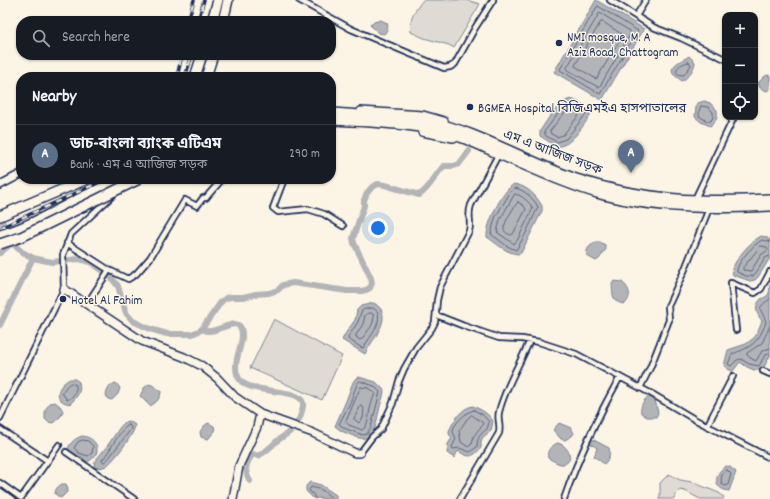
<!DOCTYPE html>
<meta charset="utf-8">
<style>
body{margin:0;font-family:Dekko,"Noto Sans Bengali",sans-serif;background:#20242c;color:#f1f3f6}
.controls{position:absolute;right:12px;top:12px;display:grid;overflow:hidden;border-radius:8px;box-shadow:0 1px 3px #0004}
.controls button{width:36px;height:36px;display:grid;place-items:center;padding:0;border:0;border-bottom:1px solid #363941;background:#171b24;color:#f1f3f6;font:20px sans-serif}
.you{position:absolute;left:378px;top:228px;width:14px;height:14px;margin:-10px;border:3px solid #fff;border-radius:50%;background:#1a73e8;box-shadow:0 0 0 6px #1a73e833}
.badge{display:grid;place-items:center;width:26px;height:26px;border-radius:50%;background:#1a73e8;color:#fff;font-size:13px;font-weight:700}
.pin{position:absolute;translate:-50% -33px;filter:drop-shadow(0 1px 2px #0008)}
.pin::after{content:'';position:absolute;top:21px;width:14px;height:12px;background:inherit;clip-path:polygon(0 0,100% 0,50% 100%)}
.list{margin:0;padding:0;list-style:none}
h2{display:flex;justify-content:space-between;align-items:center;height:52px;margin:0;padding:0 16px;font-size:17px}
h2 small{font-size:13px;font-weight:400;color:#9ea1a6}
.list li{display:grid;grid-template-columns:26px 1fr auto;gap:12px;align-items:center;box-sizing:border-box;height:60px;padding:0 16px;border-top:1px solid #363941}
.list b{display:block;font-size:15px;white-space:nowrap}
.list p{margin:0;font-size:13px;white-space:nowrap;color:#9ea1a6}
.list em{font-size:13px;font-style:normal;color:#9ea1a6}
.icon{flex:none;width:22px;height:22px;fill:none;stroke:currentColor;stroke-width:2;stroke-linecap:round;stroke-linejoin:round}
.map{position:relative;flex:none;width:770px;height:499px;overflow:hidden}
.search{position:absolute;background:#171b24;box-shadow:0 1px 3px #0004;left:16px;top:16px;width:320px;height:44px;display:flex;align-items:center;gap:10px;box-sizing:border-box;padding:0 14px;border-radius:16px;color:#9ea1a6;font-size:15px}
.panel{position:absolute;background:#171b24;box-shadow:0 1px 3px #0004;left:16px;top:72px;width:320px;height:112px;border-radius:16px}
.map>svg:first-child{display:block}
</style>
<div class="map">
<svg width="770" height="499" viewBox="0 0 770 499">
<rect width="100%" height="100%" fill="#fcf5e5"/>
<filter id="ink" filterUnits="userSpaceOnUse"><feTurbulence type="fractalNoise" baseFrequency=".025" numOctaves="2"/><feDisplacementMap in="SourceGraphic" scale="8" xChannelSelector="R" yChannelSelector="G"/><feConvolveMatrix kernelMatrix="1 2 1 2 8 2 1 2 1" color-interpolation-filters="sRGB"/></filter>
<g filter="url(#ink)">
<path fill="#dfdbd4" stroke="#7d8599" d="M423 0H466L480 4 454 48 449 45 424 38 411 32C408 20 416 9 423 0Z
M274 319 342 356 322 400 250 368Z
M669 474 680 480 692 482 719 493 724 497 723 499H700L685 491 680 490 677 493 674 499H658L660 496V483Z"/>
<path fill="#b2b4b8" stroke="#767f94" d="M596 0 644 29 602 100 554 72Z
M381 20 387 23C389 28 387 31 384 34L379 33 370 25 374 22Z
M689 56 695 62C695 68 688 78 682 81L674 75 672 70C675 62 682 61 689 56Z
M767 75 770 76V89L767 91 760 88 758 83 764 77Z
M570 99C578 101 585 104 590 111V116C582 127 572 145 557 147L540 136V131C548 119 556 104 570 99Z
M704 101 710 103 717 110C718 117 716 122 710 126L701 122 695 117 696 107 698 103Z
M514 184C527 186 536 195 542 206V211L521 253 519 254C507 254 496 243 487 237 486 224 502 191 514 184Z
M761 236 766 237 770 240V258L758 277 755 280 750 281 733 275 732 269C738 256 749 243 761 236Z
M596 242H600L605 245 606 249 599 259 596 261 587 256C585 250 590 245 596 242Z
M614 281 622 282C630 289 632 296 625 304 611 303 613 293 612 284Z
M770 284V356L764 367 761 370H754L747 367 740 362 733 371 727 369 724 366 728 350 746 344 755 337 762 321C757 314 753 307 761 299 763 298 766 297 767 296 770 293 770 288 770 284Z
M374 303C396 316 372 339 365 354L342 340 345 334 355 320 357 310 361 306Z
M359 377 376 382 384 390C384 397 380 404 379 411 375 428 374 446 351 435 345 433 339 430 335 426L346 401 353 382 356 378Z
M70 379H75L79 382C82 392 76 398 70 404 52 401 57 385 70 379Z
M116 383 120 388 118 394 112 400 108 399 106 395C107 390 110 384 116 383Z
M149 384 152 385 161 391C161 398 156 403 150 406L140 396 144 388Z
M648 397H651L655 400 658 413 656 417H647L641 413C640 407 643 400 648 397Z
M55 402 60 406 63 411 61 416 53 423 48 422 45 419V410L50 403Z
M473 406C482 410 488 413 493 421L491 431 483 437 481 441V448C472 458 469 458 458 451L454 458 447 453 448 444 452 438 449 434V431C454 420 461 408 473 406Z
M128 421 131 422 135 425C136 432 113 462 106 466 102 468 98 468 94 467L95 461 108 445 120 427 125 422Z
M208 423 214 426 215 431 208 439 201 437 200 432 203 427Z
M559 423 571 428 574 433 572 436 565 440 561 439 553 430Z
M82 436C99 438 103 455 87 462L82 457H78L68 449C70 442 76 438 82 436Z
M592 439 609 448C611 454 608 461 604 464L598 459 594 457 597 448 589 442Z
M557 443C567 444 576 460 564 464 559 465 552 460 548 458 546 450 551 447 557 443Z
M726 466 730 467 736 472 729 491C712 489 714 473 726 466Z
M310 482 321 485 336 495V499L313 498 306 491V486Z
M62 484H66L68 489 67 492 61 498 55 494C55 489 58 486 62 484Z"/>
<g fill="none" stroke-linecap="round" stroke-linejoin="round">
<path stroke="#576482" stroke-width="1" d="M598 6 638 31 600 94 560 70Z
M600 13 630 31 631 33 600 86 598 87 568 70 567 68Z
M601 22H603L623 35 597 78 596 79 575 66Z
M688 62 690 63 691 65 684 75H682L678 74 676 71C678 65 683 64 688 62Z
M570 103 580 107 586 112V114L566 139 557 142 546 136 544 132 561 110Z
M701 106 708 107 713 112V117L711 121H707L699 116V113Z
M569 109C572 108 579 111 579 115L563 135 557 137 551 134 550 131 560 118Z
M515 188C525 190 534 199 538 207L525 235 516 250 507 246 491 234 495 218 511 191Z
M515 194C522 195 529 202 533 208L518 239 514 244 497 232 500 220Z
M518 202 524 206 526 209 513 234 511 235C508 234 504 232 504 229 503 224 515 205 518 202Z
M770 242 762 240C754 244 736 263 737 272L746 276H753L758 270 765 258 770 256
M761 246 767 247 768 250 761 255 751 271 743 270V268Z
M770 299C754 310 762 308 766 322 759 342 752 347 732 354L728 364 731 366 737 360 741 359 749 364 759 366 765 355 770 354
M373 308 378 312C381 326 370 336 364 347L362 348 348 339V337L358 322 361 312 363 310Z
M371 313 373 314C376 324 367 331 362 339L360 340 356 337V335L363 324 365 315Z
M770 326 762 343 747 353V355L752 359 756 361 762 351 770 348
M360 381 374 386 380 392 371 427 367 434 363 435 346 429 339 424 350 403 357 384Z
M71 383 76 385C77 391 73 398 67 400L62 393 66 387Z
M361 387 368 388 375 393C373 399 371 404 370 409 368 417 369 425 362 430L349 425 346 422Z
M361 406 364 408 363 418 359 423 354 419Z
M474 410 483 415 489 422 487 429C480 434 477 438 477 447L470 452 459 448 453 449 452 447 456 439C455 436 454 434 453 432 452 425 467 411 474 410Z
M472 415 483 423V425C477 431 473 435 472 444L468 447 461 442 459 431 467 419Z
M129 425 131 427V429L108 459 104 462H102V460C111 451 119 429 129 425Z
M83 440 88 441 93 446 92 453 88 456 79 453 74 448 78 442Z
M727 470 731 474 728 485 725 486 722 484C720 479 722 472 727 470Z
M315 499 314 496 309 490 311 487 322 490 333 499"/>
<path stroke="#b2b4b8" stroke-width="6" d="M0 217 12 243 22 252 33 258 52 262 79 259 92 263 109 275 118 286 126 313 133 321 150 329 167 334H192L201 330 221 302 226 298 231 297H243L256 294 269 293 278 290 283 285 293 283 347 291H361L366 290 370 288 372 283 371 278 354 243 353 238 364 206V200L367 193 372 187 378 184 385 185 419 195C430 189 435 174 444 166H454L459 164 469 151
M0 253 12 243
M0 325 33 258
M203 329C205 330 206 331 208 331 218 333 242 312 242 335 242 349 230 366 240 380 251 395 300 387 303 403 304 407 301 413 300 417 292 434 289 431 277 441 270 447 268 451 258 456L253 454C245 464 244 471 250 481"/>
<g stroke="#1b2f5e" stroke-width="8">
<path id="street" d="M299 0 351 29 444 68 450 67 455 64 475 28 493 0
M610 0 653 27 681 38 725 59
M636 16 646 0
M284 179 273 208 278 212 308 209 324 214 343 226
M696 197 734 117
M67 243 109 270 128 279 136 274 150 258 185 200 197 206 203 198H206C211 191 217 186 222 179
M87 304 109 270
M436 315 464 326 499 338 522 339 539 342 576 354 652 394 694 419 770 458
M736 330 731 283 755 293 761 289 770 272
M763 371 770 374
M640 388 650 368 669 320 668 306 670 302 685 269 708 211
M0 418 64 289 63 255 71 234 113 195
M707 426 733 376
M0 429 48 461
M66 452 134 499
M360 453 372 437 381 429 393 403 399 381 404 369 416 348 432 328 435 322 437 300 440 287 469 231C472 221 467 216 471 205L497 157
M0 483 21 498 59 445
M460 499 499 433C501 424 497 420 499 412 505 387 520 364 530 340
M564 499C579 456 598 416 620 377"/>
</g>
<g stroke="#1b2f5e" stroke-width="10">
<path id="secondary" d="M64 289 142 341 184 357 202 366 217 378 235 397 260 414 313 433 355 453H360
M233 499 239 466 257 427 260 414"/>
</g>
<g stroke="#1b2f5e" stroke-width="10">
<path id="primary" d="M361 111 423 115 444 121
M422 132 453 138
M0 185 21 174"/>
</g>
<g stroke="#1b2f5e" stroke-width="12">
<path id="highway" d="M212 21 218 0
M223 21 228 0
M195 77 202 55
M206 77 213 55
M331 113C350 114 369 116 388 117 400 117 413 117 424 120 477 131 525 161 576 179 639 200 704 203 770 199
M331 120C372 122 412 123 451 134 468 139 484 147 499 154 534 169 568 185 604 195 657 209 715 209 770 206
M0 216 87 179
M0 235C33 226 62 206 93 192 103 187 114 185 124 179"/>
</g>
<use href="#street" stroke="#fcf5e5" stroke-width="4.5"/>
<use href="#secondary" stroke="#fcf5e5" stroke-width="7"/>
<use href="#primary" stroke="#fcf5e5" stroke-width="7"/>
<use href="#highway" stroke="#fcf5e5" stroke-width="9"/>
<g stroke="#1b2f5e" stroke-width="3.5">
<path id="rail" d="M188 21 194 0
M198 21 204 0
M177 77 182 55
M185 77 192 55
M0 228 106 179"/>
</g>
<use href="#rail" stroke="#fcf5e5" stroke-width="2" stroke-dasharray="6" stroke-linecap="butt"/>
<g stroke="#1b2f5e" stroke-width="12" stroke-linecap="butt">
<path id="highway-bridge" d="M0 244 21 237 139 179"/>
</g>
<use href="#highway-bridge" stroke="#fcf5e5" stroke-width="9"/>
</g>
</g>
<g fill="#1b2f5e" stroke="#fcf5e5" stroke-width="1.5">
<circle cx="559" cy="43" r="4"/>
<circle cx="470" cy="107" r="4"/>
<circle cx="63" cy="299" r="4"/>
</g>
<g text-anchor="middle" stroke-width="3" stroke-linejoin="round" paint-order="stroke">
<g font-size="13" fill="#1b2f5e" stroke="#fcf5e5" text-anchor="start">
<text x="567" y="41">NMI mosque, M. A<tspan x="567" dy="15">Aziz Road, Chattogram</tspan></text>
<text x="478" y="112">BGMEA Hospital বিজিএমইএ হাসপাতালের</text>
<text x="71" y="304">Hotel Al Fahim</text>
</g>
<g font-size="13" fill="#1b2f5e" stroke="#fcf5e5">
<text transform="translate(553 151) rotate(21)" y="5">এম এ আজিজ সড়ক</text>
</g>
</g>
</svg>
<div class="controls">
<button>+</button>
<button>−</button>
<button><svg class="icon" aria-label="locate" viewBox="0 0 24 24"><circle cx="12" cy="12" r="6"/><path d="M12 2v4M12 18v4M2 12h4M18 12h4"/></svg></button>
</div>
<div class="you"></div>
<div class="pin badge" style="left:631px;top:173px;background:#5c6f8a">A</div>
<div class="search"><svg class="icon" aria-label="search" viewBox="0 0 24 24"><circle cx="10" cy="10" r="6"/><path d="M15 15l6 6"/></svg>Search here</div>
<section class="panel">
<h2>Nearby<small></small></h2>
<ul class="list">
<li><span class="badge" style="background:#5c6f8a">A</span><div><b>ডাচ-বাংলা ব্যাংক এটিএম</b><p>Bank · এম এ আজিজ সড়ক</p></div><em>290 m</em></li>
</ul>
</section>
</div>
